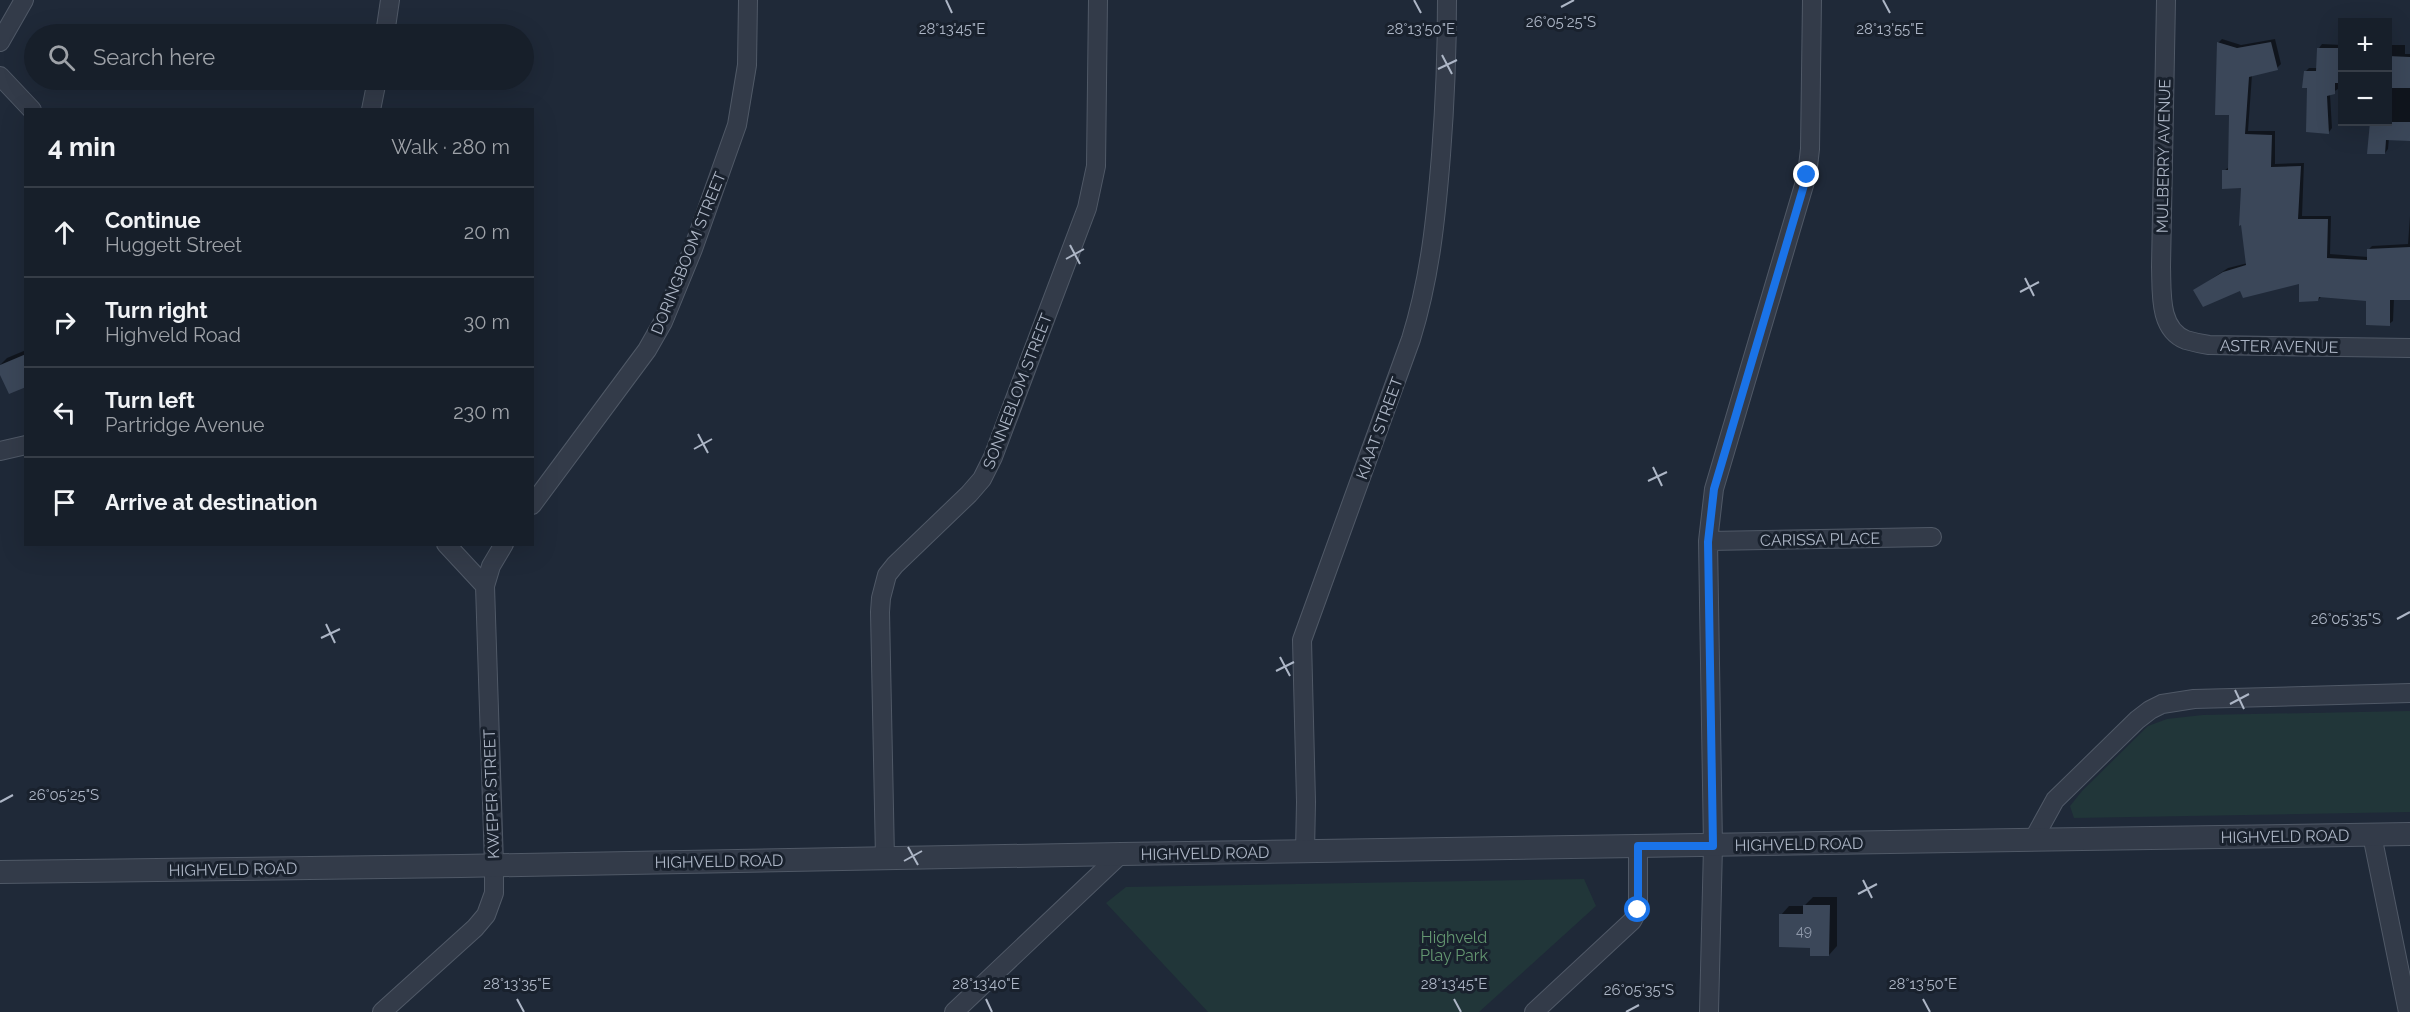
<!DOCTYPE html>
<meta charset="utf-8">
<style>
body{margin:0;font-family:Raleway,sans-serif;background:#242c36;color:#f1f3f6}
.controls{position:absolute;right:18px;top:18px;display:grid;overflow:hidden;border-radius:0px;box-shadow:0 6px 24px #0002}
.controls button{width:54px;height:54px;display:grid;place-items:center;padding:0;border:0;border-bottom:2px solid #363d47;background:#171f2a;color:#f1f3f6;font:30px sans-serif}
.stop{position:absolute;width:18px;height:18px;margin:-14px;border:4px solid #1a73e8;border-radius:50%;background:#fff}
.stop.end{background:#1a73e8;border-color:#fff;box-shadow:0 2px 6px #0008}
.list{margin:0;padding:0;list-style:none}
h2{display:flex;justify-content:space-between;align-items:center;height:78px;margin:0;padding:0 24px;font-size:26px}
h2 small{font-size:20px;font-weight:400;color:#9ea2a8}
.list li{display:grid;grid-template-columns:39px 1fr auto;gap:18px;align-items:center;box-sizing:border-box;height:90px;padding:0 24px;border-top:2px solid #363d47}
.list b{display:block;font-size:22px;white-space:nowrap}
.list p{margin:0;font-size:20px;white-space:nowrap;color:#9ea2a8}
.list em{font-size:20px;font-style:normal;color:#9ea2a8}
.icon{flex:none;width:33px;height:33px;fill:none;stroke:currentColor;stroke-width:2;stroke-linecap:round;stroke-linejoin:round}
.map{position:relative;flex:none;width:2410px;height:1012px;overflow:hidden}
.search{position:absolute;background:#171f2a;box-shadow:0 6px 24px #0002;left:24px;top:24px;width:510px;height:66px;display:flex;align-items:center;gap:15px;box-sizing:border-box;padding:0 21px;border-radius:33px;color:#9ea2a8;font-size:22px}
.panel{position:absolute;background:#171f2a;box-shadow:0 6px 24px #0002;left:24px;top:108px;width:510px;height:438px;border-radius:0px}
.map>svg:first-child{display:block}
</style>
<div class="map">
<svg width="2410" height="1012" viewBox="0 0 2410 1012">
<rect width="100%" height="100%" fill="#1f2938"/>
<path fill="#213639" d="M2410 711V812L2074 818 2070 806 2082 791 2148 726 2167 719 2203 715Z
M1584 879 1596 906 1479 1012H1208L1106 903 1126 887Z"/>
<path fill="#0007" d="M2222 39 2241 45 2275 39 2281 64 2277 68 2252 75 2248 131H2275V164L2304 163 2302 216H2331L2330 254 2368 257V250L2372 246 2408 244 2410 216V299H2394L2393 321 2389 324 2368 299 2322 296 2318 300 2301 282 2241 289 2195 290 2228 268 2248 263 2242 186 2224 171 2229 167 2230 113 2218 43Z
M2322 44 2342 45V81H2338V89L2330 94 2332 128 2329 132 2308 87 2305 72 2309 68H2318L2319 48Z
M2388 45H2405V54H2410V140L2389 138 2388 149 2385 153 2368 152 2371 122H2388Z
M26 350V385L0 371V365L7 358Z
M1813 897H1837V946L1829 955 1811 946 1781 915 1789 906H1804Z"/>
<path fill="#3b4759" d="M2217 42 2237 48 2271 42 2278 70 2249 77 2245 134 2272 135 2271 167 2301 166 2298 219H2328L2327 258 2367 260V249L2410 247V300H2390V326L2366 325V301L2319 297 2318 301 2299 302V284L2243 298 2240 291 2203 307 2193 290 2223 272 2246 265 2241 225 2239 226 2241 188 2222 189V170H2228L2229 115H2215Z
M2317 48H2343V83H2335V94L2327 96 2329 134 2306 132 2307 88H2302L2304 71H2316Z
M2388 56 2410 57V88H2388Z
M2370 122H2410V141L2386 140 2385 154H2367Z
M26 354V387L9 394 0 375V365Z
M1803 905H1830L1829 956H1810V948L1779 947V914H1803Z"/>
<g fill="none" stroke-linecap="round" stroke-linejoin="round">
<g stroke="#505967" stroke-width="20">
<path id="minor" d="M2166 0 2161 267C2162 291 2158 329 2186 340 2193 342 2202 344 2209 345L2410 348
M385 34 390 0
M0 42 24 0
M0 76 32 110
M371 110 377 80
M0 451 26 445
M532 505 647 350 663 322 693 249 737 125 747 65 748 0
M1708 541 1932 537
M446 544 485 586
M2372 835 2408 1012
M2033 840 2055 800 2137 720 2150 710 2162 704 2194 699 2410 693
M1305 852 1306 802 1302 640 1411 339C1430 278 1436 218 1441 155 1445 103 1447 52 1447 0
M885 858 880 612 881 598 887 575 895 565 969 494 982 479 993 457 1087 208 1096 166 1098 0
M382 1012 475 928 486 915 494 893V865L485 586 491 566 504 544
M954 1012 1121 854
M1534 1012 1632 921 1638 910V846
M1709 1012 1713 846 1708 541 1714 489 1807 175 1810 149 1812 0"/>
</g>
<g stroke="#505967" stroke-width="24">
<path id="tertiary" d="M0 872 461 866 1121 854 2410 834"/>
</g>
<use href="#minor" stroke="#333b49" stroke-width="18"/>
<use href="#tertiary" stroke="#333b49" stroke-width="22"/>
</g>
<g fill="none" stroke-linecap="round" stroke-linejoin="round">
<path stroke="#1a73e8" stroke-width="8" d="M1638 910V846H1713L1708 542 1714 489 1807 175"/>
</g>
<path fill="none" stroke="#adb6c6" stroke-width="2" d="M946 0 952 13M1414 0 1421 13M1883 0 1890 13M1561 7 1574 0M1442 55 1452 74M1438 69 1457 60M1070 245 1080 264M1066 259 1084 249M2025 278 2034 296M2020 292 2039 282M698 434 708 453M694 449 712 439M1653 467 1662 486M1648 481 1667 472M2397 619 2410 612M326 624 335 643M321 638 340 629M1280 657 1290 676M1276 671 1294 662M2235 690 2244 709M2230 704 2249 694M0 802 13 795M908 847 918 865M904 861 922 851M1863 880 1872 898M1858 894 1877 884M517 999 524 1012M986 999 992 1012M1454 999 1461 1012M1923 999 1930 1012M1626 1012 1639 1005"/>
<g text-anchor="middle" stroke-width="6" stroke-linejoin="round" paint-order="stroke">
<g font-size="14" fill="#909aab">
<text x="1804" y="936">49</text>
</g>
<g font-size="16" fill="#adb6c6" stroke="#19212d">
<text transform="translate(2163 156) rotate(-89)" y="6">MULBERRY AVENUE</text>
<text transform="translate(688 253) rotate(-68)" y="6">DORINGBOOM STREET</text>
<text transform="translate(2279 346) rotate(1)" y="6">ASTER AVENUE</text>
<text transform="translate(1017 391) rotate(-69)" y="6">SONNEBLOM STREET</text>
<text transform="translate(1379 428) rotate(-70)" y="6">KIAAT STREET</text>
<text transform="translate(1820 539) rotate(-1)" y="6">CARISSA PLACE</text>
<text transform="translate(491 794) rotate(-92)" y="6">KWEPER STREET</text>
<text transform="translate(2285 836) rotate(-1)" y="6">HIGHVELD ROAD</text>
<text transform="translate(1799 844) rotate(-1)" y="6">HIGHVELD ROAD</text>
<text transform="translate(1205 853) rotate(-1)" y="6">HIGHVELD ROAD</text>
<text transform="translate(719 861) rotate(-1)" y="6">HIGHVELD ROAD</text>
<text transform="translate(233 869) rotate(-1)" y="6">HIGHVELD ROAD</text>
</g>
<g font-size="16" fill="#649771" stroke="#19212d">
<text x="1454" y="943">Highveld<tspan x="1454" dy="18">Play Park</tspan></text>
</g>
</g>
<g font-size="15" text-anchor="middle" fill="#adb6c6" stroke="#19212d" stroke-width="6" stroke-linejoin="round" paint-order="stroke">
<text x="1561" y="27">26°05'25"S</text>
<text x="952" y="34">28°13'45"E</text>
<text x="1421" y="34">28°13'50"E</text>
<text x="1890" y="34">28°13'55"E</text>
<text x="2346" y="624">26°05'35"S</text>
<text x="64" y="800">26°05'25"S</text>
<text x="517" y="989">28°13'35"E</text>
<text x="986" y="989">28°13'40"E</text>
<text x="1454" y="989">28°13'45"E</text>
<text x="1923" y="989">28°13'50"E</text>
<text x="1639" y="995">26°05'35"S</text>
</g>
</svg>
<div class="controls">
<button>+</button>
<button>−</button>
</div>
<div class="stop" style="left:1638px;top:910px"></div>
<div class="stop end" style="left:1807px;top:175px"></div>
<div class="search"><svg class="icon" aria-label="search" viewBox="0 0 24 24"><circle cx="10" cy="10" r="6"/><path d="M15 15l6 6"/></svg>Search here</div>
<section class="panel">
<h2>4 min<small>Walk · 280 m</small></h2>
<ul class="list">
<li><svg class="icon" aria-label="ahead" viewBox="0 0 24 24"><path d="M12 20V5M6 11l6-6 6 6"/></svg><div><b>Continue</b><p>Huggett Street</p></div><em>20 m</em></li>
<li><svg class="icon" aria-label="right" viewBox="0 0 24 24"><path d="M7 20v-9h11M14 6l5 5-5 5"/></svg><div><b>Turn right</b><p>Highveld Road</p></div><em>30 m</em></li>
<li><svg class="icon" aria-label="left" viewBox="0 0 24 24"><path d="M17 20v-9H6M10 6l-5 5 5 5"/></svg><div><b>Turn left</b><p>Partridge Avenue</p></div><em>230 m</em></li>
<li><svg class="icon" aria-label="arrive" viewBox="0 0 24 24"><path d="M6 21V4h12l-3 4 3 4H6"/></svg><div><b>Arrive at destination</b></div></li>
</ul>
</section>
</div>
